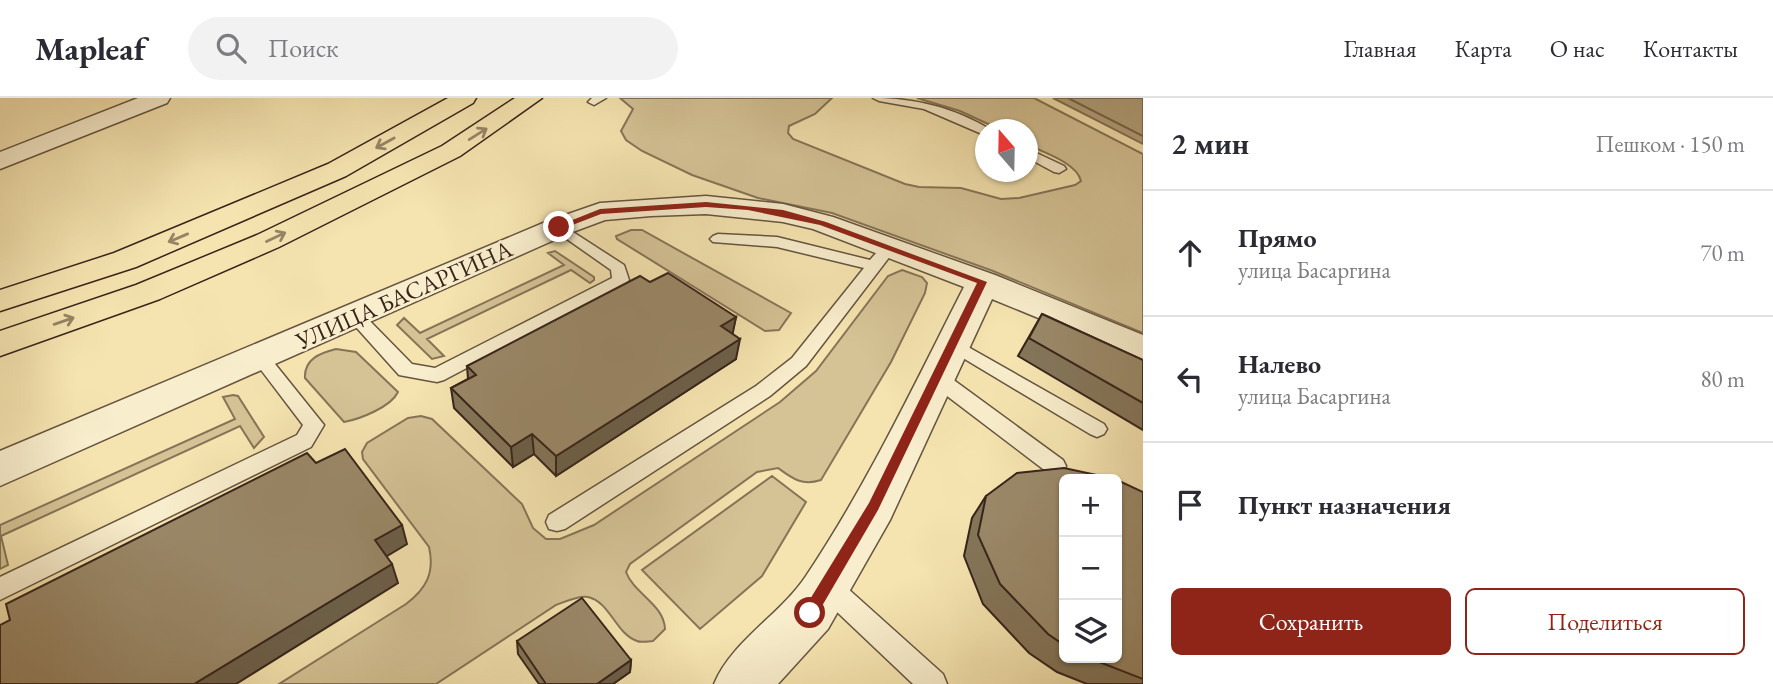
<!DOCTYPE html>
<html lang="ru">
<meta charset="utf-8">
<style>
body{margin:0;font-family:"EB Garamond",serif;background:#f2f2f3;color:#2b2b33}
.controls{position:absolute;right:21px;bottom:21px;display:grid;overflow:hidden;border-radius:10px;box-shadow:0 2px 5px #0004}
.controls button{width:63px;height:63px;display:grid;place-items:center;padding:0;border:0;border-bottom:2px solid #e1e1e2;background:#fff;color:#2b2b33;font:35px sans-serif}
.compass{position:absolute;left:975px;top:21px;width:63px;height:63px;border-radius:50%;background:#fff;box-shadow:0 2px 5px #0004;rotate:340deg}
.stop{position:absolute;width:21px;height:21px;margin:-16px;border:5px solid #8f2418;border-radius:50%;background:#fff}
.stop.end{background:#8f2418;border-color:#fff;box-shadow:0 2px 7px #0008}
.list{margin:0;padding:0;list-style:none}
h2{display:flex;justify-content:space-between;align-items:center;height:91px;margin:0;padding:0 28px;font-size:30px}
h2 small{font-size:23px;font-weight:400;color:#7c7c81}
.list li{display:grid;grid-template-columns:46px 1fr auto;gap:21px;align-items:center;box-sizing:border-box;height:126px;padding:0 28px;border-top:2px solid #e1e1e2}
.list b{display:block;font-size:26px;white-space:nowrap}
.list p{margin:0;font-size:23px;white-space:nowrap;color:#7c7c81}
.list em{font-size:23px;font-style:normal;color:#7c7c81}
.actions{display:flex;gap:14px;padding:21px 28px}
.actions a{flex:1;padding:16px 0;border:2px solid #8f2418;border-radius:10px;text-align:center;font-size:24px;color:#8f2418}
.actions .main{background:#8f2418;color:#fff}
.icon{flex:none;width:38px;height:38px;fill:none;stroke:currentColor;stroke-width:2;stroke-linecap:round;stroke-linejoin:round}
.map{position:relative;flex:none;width:1143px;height:586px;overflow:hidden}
header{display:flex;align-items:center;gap:42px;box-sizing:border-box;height:98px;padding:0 35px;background:#fff;border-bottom:2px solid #e1e1e2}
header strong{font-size:33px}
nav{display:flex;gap:38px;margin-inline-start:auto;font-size:24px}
.search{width:490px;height:63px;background:#f2f2f3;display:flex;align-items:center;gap:18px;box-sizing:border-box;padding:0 24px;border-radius:38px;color:#7c7c81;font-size:26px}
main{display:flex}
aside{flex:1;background:#fff}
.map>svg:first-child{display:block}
</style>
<header>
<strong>Mapleaf</strong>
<div class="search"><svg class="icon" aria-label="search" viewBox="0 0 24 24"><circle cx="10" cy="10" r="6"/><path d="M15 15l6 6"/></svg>Поиск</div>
<nav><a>Главная</a><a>Карта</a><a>О нас</a><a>Контакты</a></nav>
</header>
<main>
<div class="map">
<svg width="1143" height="586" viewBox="0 0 1143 586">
<rect width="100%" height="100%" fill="#f5e4b0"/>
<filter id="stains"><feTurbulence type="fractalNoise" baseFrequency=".00286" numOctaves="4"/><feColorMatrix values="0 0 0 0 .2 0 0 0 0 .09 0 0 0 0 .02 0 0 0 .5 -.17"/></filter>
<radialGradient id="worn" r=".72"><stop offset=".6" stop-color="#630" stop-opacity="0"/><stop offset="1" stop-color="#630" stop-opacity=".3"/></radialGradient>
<path fill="#d5c396" stroke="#867458" stroke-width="2" d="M620 0H832L815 16 789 28 788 35 793 41 905 86 919 89 961 90 1001 101 1019 100 1075 87 1081 83C1077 65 1043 54 1028 47V32L999 31 960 13 917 0H1034L1143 56V235L993 173 832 115 758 100 692 77 642 53 626 42 621 33 633 11Z
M631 132H642L791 215 779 232 765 233 617 141 616 138Z
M555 153 594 179V182L590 185 571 172 427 241 444 258 432 261 397 227 404 220 420 235 564 167 548 155Z
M902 172 922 179 927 185 925 195 891 264 821 382C802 388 793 381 778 370L757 374 630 466 626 474C634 496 664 506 665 531L653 543C649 543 641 545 637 543 616 536 610 504 588 499 578 497 565 504 556 507L436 586H279L406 506C426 491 435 475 429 449L363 361 362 354 367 345 408 320 421 318 432 321 522 406 533 430 546 441H560L594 427 780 304 816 273 888 178Z
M336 251 356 254 398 294C391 309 360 321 344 324L305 280C304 261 320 255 336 251Z
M233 297 238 298 264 339 254 350 240 328 1 438 8 467 0 471V427L235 321 223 299Z
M772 378 806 404 762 478 700 531 642 472Z"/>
<path fill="#b4a37d" stroke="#827055" stroke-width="2" d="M1053 0H1143V46Z"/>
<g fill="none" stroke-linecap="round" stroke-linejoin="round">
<path stroke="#76644c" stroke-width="2" d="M1068 0 1143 38"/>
<g stroke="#665440" stroke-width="3">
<path id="service" d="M592 0H606L594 7 588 4Z
M873 0C915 0 955 10 991 32H986V37L982 36 924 11 879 3Z
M1028 51 1064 68 1066 71 1059 75 1054 74 1028 60Z
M559 125 624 167 629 182 627 185 444 282 437 284 399 277 347 219 356 214 362 215 412 266 435 270 612 180 611 172 554 132 552 129 554 126Z
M718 136 777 139 870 162 884 146H894L897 149 806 268 770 298 565 431 557 433 549 431 546 424 549 417 756 288 792 260 864 170 777 149 713 144 710 141 713 138Z
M954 241 1104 326 1107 331 1104 336 1097 339 1090 336 948 251 945 247Z
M261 254 267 256 324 327 311 349 0 502V479L297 337 303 327 252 260 255 256Z
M937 273 944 275 1063 362 1066 368 1063 374 1055 376 1047 374 930 285 928 280 930 275Z
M827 477 836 480 943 576 947 586H913L818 496 815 488 818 480Z"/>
</g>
<g stroke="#665440" stroke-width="3">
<path id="minor" d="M138 0H170L167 5 0 71V54Z
M706 98 783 106 833 119 995 177 1143 237V263L992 201 890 422 828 531 778 586H714C732 543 780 517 806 478 867 387 914 287 964 189L813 131 783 124 706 116 651 118 605 122 570 135 0 388V353L548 123 600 105Z"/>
</g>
<g stroke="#37241a" stroke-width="3">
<path id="trunk" d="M448 0H476L473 5 346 78 136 169 0 213V192L114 155 328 66Z
M515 0H542L460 58 279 149 160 201 0 258V233L136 187 257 137 442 48Z"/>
</g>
<use href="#service" fill="#f8edcc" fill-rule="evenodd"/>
<use href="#minor" fill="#f8edcc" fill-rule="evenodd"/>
<use href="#trunk" fill="#f5e4b0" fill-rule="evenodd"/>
</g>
<path fill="#847559" stroke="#37241a" stroke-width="2" d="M650 184 736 219 732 236 736 261 556 378 534 356 513 369 454 310 451 290 468 281 467 268Z
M1042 216 1143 262V332L1018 258Z
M1064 381V560H1117L1143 394V586H1087L1057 574 1029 555 983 506 964 458 972 420 986 398Z
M517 543 631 562 630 574 613 586H539L518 556Z"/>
<path fill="#6c5f49" stroke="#37241a" stroke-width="2" d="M736 219 732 239 721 228Z
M740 241 736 261 556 378V358Z
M532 336 534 356 513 369 511 349Z
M402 427 407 446 382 461 375 442Z
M392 466 398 485 236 586H194Z
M631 562 630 574 613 586H597Z"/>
<path fill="#9a8868" stroke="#37241a" stroke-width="2" d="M668 175 736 219 721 228 740 241 556 358 532 336 511 349 451 290 476 277 467 268 640 178 650 184Z
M1042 216 1143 262V305L1029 240Z
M345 351 402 427 375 442 392 466 194 586H0V527L10 522 6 506 307 355 316 365Z
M1064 370 1115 381H1064V547L1048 536 1000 486 978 437 986 398 1017 375Z
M1117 382 1143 394V581L1089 560H1117Z
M582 500 631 562 597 586H546L517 543Z"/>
<defs><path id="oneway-shaft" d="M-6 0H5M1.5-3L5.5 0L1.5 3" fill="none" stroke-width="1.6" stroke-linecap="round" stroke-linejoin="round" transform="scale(1.75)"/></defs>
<g stroke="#968465">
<use href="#oneway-shaft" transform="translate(478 36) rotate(-32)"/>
<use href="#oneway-shaft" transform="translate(385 45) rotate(151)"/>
<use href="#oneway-shaft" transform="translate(276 139) rotate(-25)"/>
<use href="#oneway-shaft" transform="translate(178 140) rotate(157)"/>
<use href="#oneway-shaft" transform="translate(64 223) rotate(-19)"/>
</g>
<path fill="#8f2418" d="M706 104 783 112 826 124 987 184 878 412 815 520 810 522 804 520 802 515 804 511 869 405 977 185 820 127 748 112 706 109 601 116 562 131 555 129 600 111Z"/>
<g text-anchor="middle" stroke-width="5" stroke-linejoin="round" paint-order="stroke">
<g font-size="24" fill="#37241a" stroke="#f8edcc">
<text transform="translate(404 197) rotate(-24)" y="8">УЛИЦА БАСАРГИНА</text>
</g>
</g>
<rect width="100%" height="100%" filter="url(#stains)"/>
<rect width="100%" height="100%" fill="url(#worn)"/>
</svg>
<div class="controls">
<button>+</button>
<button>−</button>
<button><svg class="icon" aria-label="layers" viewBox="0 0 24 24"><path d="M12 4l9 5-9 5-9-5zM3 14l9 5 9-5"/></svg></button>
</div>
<svg class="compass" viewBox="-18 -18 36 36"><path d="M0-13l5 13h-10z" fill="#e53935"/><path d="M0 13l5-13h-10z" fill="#7c7c81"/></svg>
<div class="stop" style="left:810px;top:515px"></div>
<div class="stop end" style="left:559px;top:129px"></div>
</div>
<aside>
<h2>2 мин<small>Пешком · 150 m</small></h2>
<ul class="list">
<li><svg class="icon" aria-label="ahead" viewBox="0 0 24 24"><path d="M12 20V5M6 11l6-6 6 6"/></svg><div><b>Прямо</b><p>улица Басаргина</p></div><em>70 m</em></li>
<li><svg class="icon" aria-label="left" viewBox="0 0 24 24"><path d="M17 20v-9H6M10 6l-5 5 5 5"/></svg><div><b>Налево</b><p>улица Басаргина</p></div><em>80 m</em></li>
<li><svg class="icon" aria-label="arrive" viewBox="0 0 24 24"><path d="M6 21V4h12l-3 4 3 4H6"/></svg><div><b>Пункт назначения</b></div></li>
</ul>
<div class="actions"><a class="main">Сохранить</a><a>Поделиться</a></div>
</aside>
</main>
